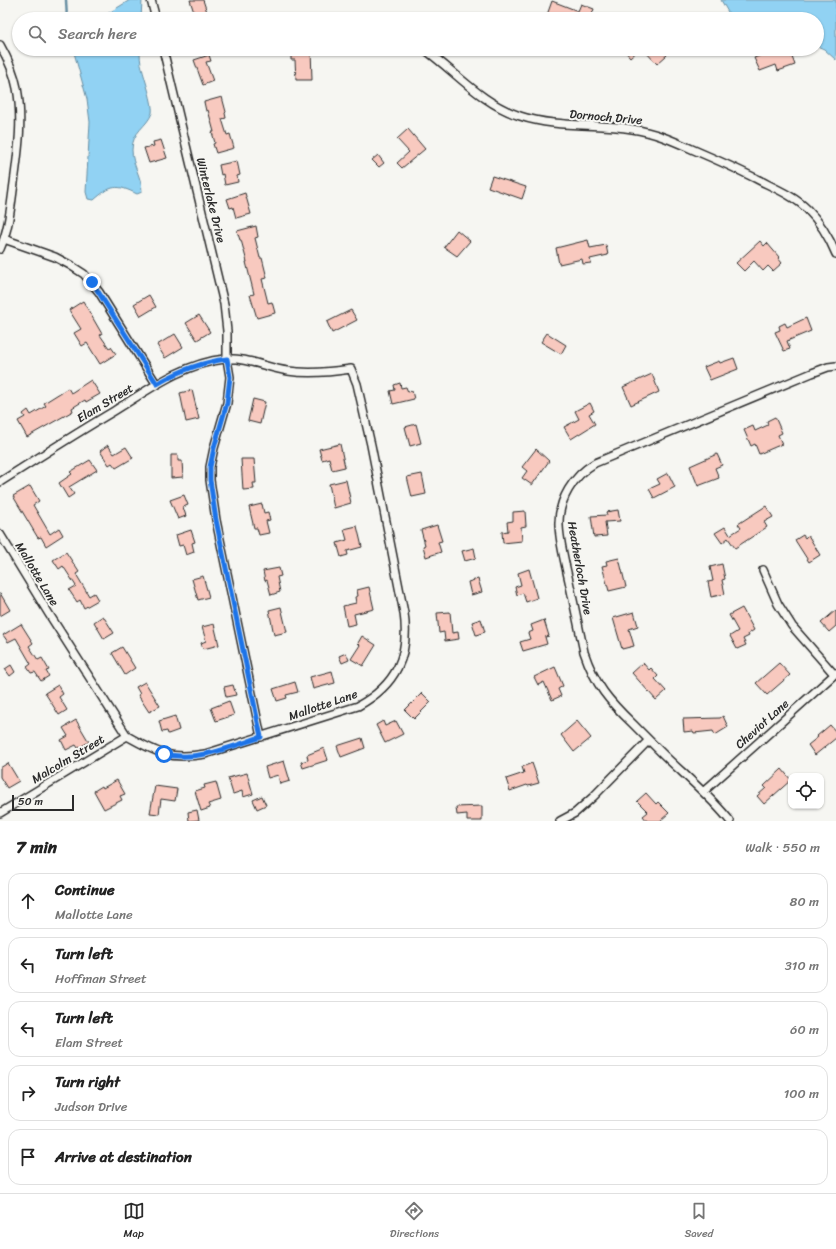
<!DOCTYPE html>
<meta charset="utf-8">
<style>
body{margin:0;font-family:Sriracha,sans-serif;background:#f2f2f2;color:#222}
.controls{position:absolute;right:12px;bottom:12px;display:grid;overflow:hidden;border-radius:8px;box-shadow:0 1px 3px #0004}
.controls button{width:36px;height:36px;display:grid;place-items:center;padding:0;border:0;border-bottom:1px solid #e0e0e0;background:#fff;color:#222;font:20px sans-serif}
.scale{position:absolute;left:12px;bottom:10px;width:62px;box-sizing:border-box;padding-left:4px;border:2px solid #2b2b2b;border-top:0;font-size:11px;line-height:14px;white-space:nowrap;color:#2b2b2b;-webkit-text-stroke:3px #f6f6f2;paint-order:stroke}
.stop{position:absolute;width:12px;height:12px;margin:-9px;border:3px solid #1a73e8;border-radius:50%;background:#fff}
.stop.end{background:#1a73e8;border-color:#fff;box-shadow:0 1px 4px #0008}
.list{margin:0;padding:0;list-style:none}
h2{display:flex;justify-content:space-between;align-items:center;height:52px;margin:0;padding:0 16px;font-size:17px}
h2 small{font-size:13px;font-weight:400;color:#767676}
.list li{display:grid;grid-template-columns:26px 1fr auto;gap:12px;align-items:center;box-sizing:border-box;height:56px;margin:0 8px 8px;padding:0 8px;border:1px solid #e0e0e0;border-radius:12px}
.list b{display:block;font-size:15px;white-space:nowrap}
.list p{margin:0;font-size:13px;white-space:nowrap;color:#767676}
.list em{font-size:13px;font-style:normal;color:#767676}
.icon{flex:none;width:22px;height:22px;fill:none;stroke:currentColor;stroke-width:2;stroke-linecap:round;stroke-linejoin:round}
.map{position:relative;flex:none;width:836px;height:821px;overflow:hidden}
.search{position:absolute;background:#fff;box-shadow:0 1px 3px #0004;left:12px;right:12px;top:12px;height:44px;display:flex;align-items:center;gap:10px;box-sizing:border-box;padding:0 14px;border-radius:22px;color:#767676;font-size:15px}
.sheet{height:372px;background:#fff}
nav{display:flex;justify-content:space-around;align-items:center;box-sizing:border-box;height:56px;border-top:1px solid #e0e0e0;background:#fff;font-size:11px;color:#767676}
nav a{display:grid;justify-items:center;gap:2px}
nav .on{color:#2b2b2b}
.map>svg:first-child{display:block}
</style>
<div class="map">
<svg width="836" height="821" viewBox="0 0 836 821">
<rect width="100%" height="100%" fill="#f6f6f2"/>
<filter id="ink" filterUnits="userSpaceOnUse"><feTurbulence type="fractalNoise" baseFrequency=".025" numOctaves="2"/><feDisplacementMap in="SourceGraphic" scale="8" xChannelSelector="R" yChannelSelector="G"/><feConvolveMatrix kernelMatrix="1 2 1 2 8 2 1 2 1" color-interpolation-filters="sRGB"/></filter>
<g filter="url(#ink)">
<path fill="#91d2f3" stroke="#688fa3" d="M130 0H142L141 19H99Z
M721 0H836V60L824 49 817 46V19H732Z
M73 49H140C140 55 140 62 142 68 144 77 154 105 152 113 147 127 132 131 132 150 132 165 142 177 142 192L137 194C117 184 111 185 94 200L88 199 86 192 90 122 87 99Z"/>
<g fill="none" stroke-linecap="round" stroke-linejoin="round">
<path stroke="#688fa3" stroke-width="2.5" d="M66 0 67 19"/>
</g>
<path fill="#f8c9bf" stroke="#2b2b2b" d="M190 0H203L208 15 204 16 205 19H196Z
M552 1 578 11 581 4 594 9 591 17 589 16 588 19H557L547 15Z
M291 49H311L312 80H296L295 60H291Z
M623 49H639L630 57Z
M643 49H662L667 55 657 64Z
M777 49H789L795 65 778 71 776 65 760 71 754 58Z
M209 55 211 61 206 62 213 81 203 85 194 60Z
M222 97 226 112 225 113 226 118 222 119 227 135 230 134 234 148 216 153 213 144 215 143 212 132H214L208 110 206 111 204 102Z
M408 129 425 149 402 168 397 163 409 152 397 139Z
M161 140 167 158 149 163 144 148 154 146 153 142Z
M378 155 384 163 379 167 372 160Z
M237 161 240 175 237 176 238 182 225 185 223 174 221 175 219 165Z
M492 176 526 187 522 199 488 187Z
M245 193 251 214 236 218 233 207 230 208 227 199Z
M256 226 258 237 255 238 260 258H262L267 278 262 279 268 303 272 302 275 313 257 318 250 295 254 294 246 262H247L241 240H240L237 231Z
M457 230 470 241 457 256 444 247Z
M588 240 590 248 606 245 608 255 590 259 591 263 583 264 582 259 559 264 556 248Z
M760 241 764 246 767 243 779 257 778 258 782 263 773 271 768 266 763 271 754 261 744 271 736 263Z
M149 295 156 307 141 316 134 304Z
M83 301 102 334 100 335 109 348 111 347 116 354 100 364 87 343 82 346 74 333 81 329 69 310Z
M351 310 357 320 332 333 327 322Z
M199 315 210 332 197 340 186 323Z
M806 318 811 331 787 341 790 349 784 351 775 332 780 330 779 326 785 323 787 327Z
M547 333 566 345 561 354 541 342Z
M175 334 183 347 165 358 157 345Z
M734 358 738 369 710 380 704 367 719 361 720 363Z
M652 374 659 392 631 405 623 387Z
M91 380 100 394 86 402 85 400 72 408 73 411 27 437 18 421 25 417 23 414 28 410 31 415 46 406 44 403 68 388 71 393Z
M400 383 401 388 406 387 408 392 412 391 414 399 393 404 390 391 395 390 394 385Z
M192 390 199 419 186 422 180 393Z
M253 399 265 402 260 424 248 421Z
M590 403 594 411 589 414 595 424 571 439 564 427 579 419 575 411Z
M775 417 782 433 778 435 782 444 759 454 755 444 751 446 744 430 753 426 755 431 768 425 767 421Z
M416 424 421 443 410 446 405 427Z
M340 444 345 467 332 470 329 458 322 460 319 449Z
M108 445 114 454 126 447 133 458 116 468 112 463 109 465 100 451Z
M536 449 549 461 532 485 522 478 527 471 522 467Z
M717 454 722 465 715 468 719 478 698 486 690 466Z
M171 455H178V461H182L183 477 171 478Z
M241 459H254L256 483H253L254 489 243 490Z
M90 460 97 470 69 487 74 494 68 498 59 483 72 474 70 472Z
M668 473 675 487 654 498 649 489 660 484 657 479Z
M422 474 426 494 412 497 407 477Z
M346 480 351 503 334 508 329 484Z
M30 486 39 501 33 505 50 534 59 528 63 535 46 546 41 537 38 538 13 496Z
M184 495 188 505 183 507 186 516 178 519 170 500Z
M262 504 264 513 268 512 270 520 266 521 269 533 259 535 257 528H254L249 507Z
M766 506 773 517 764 522 767 527 735 548 728 538 722 543 715 533 725 527 730 535 741 528 738 524Z
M618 510 620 521 605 522 607 536 594 537 591 516 607 515 606 512Z
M525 511 526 526 521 527 522 541 503 543 502 532 508 531 507 522 513 521V512Z
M437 525 442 541 438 542 441 552 426 557 423 546 425 545 421 530Z
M357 526 362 547 347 551 348 555 341 557 337 543 347 540 344 529Z
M191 530 195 542 192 543 194 552 186 555 183 545 179 546 176 535Z
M803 535 805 538 808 535 820 555 809 562 795 540Z
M474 548 476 558 465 561 462 551Z
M66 552 79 572 76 574 89 596 94 593 98 600 84 608 80 600 77 602 69 590 76 586 63 566 59 569 53 560Z
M619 558 626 587 609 591 602 566 607 565 606 561Z
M722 564 725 579 722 580 725 594 711 597 708 582 713 581 710 567Z
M279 568 281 576 277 577 280 592 271 595 267 580 265 581 263 571Z
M529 569 537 598 526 602 523 593 517 595 515 587 521 585 518 573Z
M203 576 209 597 198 600 192 579Z
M478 579 482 592 471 595 468 582Z
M369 587 374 609 354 614 356 624 347 626 343 606 356 603 355 597 358 596 357 590Z
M0 593 10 610 0 616Z
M281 607 287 632 274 635 269 610Z
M742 608 754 630 748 634 749 636 743 639 746 645 737 649 730 636 738 631 729 615Z
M836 610V626L829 632 821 623Z
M450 612 452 633 458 632 459 639 445 641 444 632 439 633 437 613Z
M634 612 638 626 629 629 634 646 622 649 613 618Z
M103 616 114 633 104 639 94 622Z
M481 619 485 632 476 635 472 622Z
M544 620 549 636 545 637 547 644 523 651 520 642 530 639 528 633 533 631 531 625Z
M21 624 33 643 29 646 38 660 42 658 49 670 46 671 49 676 41 681 35 672 31 673 27 667 31 664 16 638 8 642 3 635Z
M214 624 219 645 203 649 201 643 206 641 202 627Z
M362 636 376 645 363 666 351 659 360 645 358 643Z
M122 647 135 668 125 675 112 653Z
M346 653 349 660 342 663 339 656Z
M643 663 649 670 651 668 658 676 655 679 666 691 656 700 632 673Z
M779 663 790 675 767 695 756 683Z
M11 665 15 672 10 676 5 669Z
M555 667 563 686 558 689 561 696 552 700 544 682 538 685 534 677Z
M332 671 335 683 313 689 310 677Z
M145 682 160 706 149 712 138 695 140 694 136 687Z
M295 682 298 692 286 695 287 698 277 701 273 689Z
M58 685 63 694 59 697 67 710 59 715 45 693Z
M233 685 236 695 226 697 224 687Z
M422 693 431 702 414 719 405 710Z
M229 701 234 715 216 721 211 708Z
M175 716 179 730 168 734 167 731 162 732 159 721Z
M723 716 728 727 715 735 713 731 694 733 693 731 684 732 683 719 720 718Z
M76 720 89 742 78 748 76 745 66 750 61 740 68 736 63 728Z
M383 721 385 726 396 721 403 734 385 743 376 725Z
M577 721 591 738 574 752 561 735Z
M830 725 836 732V738L815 755 808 745 818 737 817 736Z
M362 738 365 748 341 757 337 746Z
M324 748 328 760 303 768 301 762 308 760 307 755Z
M284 761 290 781 280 784 278 775 268 778 265 767Z
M8 763 19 781 7 788 0 777V768Z
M532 763 539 783 528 786 527 785 510 791 506 779 524 773 522 767Z
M782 769 791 780 764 804 757 796 766 788 764 786Z
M247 773 253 794 243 797 242 791 233 794 228 778Z
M117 780 125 794 120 796 122 800 104 809 94 791 102 786 103 788Z
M216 782 221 800 208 804 210 808 201 811 195 791 205 788 204 785Z
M155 786 177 789 175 801 161 799 159 814 150 813Z
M646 793 656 804 658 802 669 813 660 821H647L643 816 648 812 637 801Z
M262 796 266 805 257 809 253 800Z
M482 806V821H467V814L457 815 456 807Z
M197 810 199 820 189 821 188 812Z"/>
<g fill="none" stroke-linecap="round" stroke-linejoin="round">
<g stroke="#2b2b2b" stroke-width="10">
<path id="minor" d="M151 0 156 19
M0 45C8 59 14 72 17 88 23 120 18 152 14 183 11 205 9 229 0 249
M163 49 224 304 227 331V359L230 377 227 403 214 448 210 467V480L216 520 261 737
M424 49C456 72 482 104 520 116 556 128 595 123 632 129 654 132 674 141 694 150 715 159 735 168 755 178 772 187 793 195 807 209 820 222 829 237 836 254
M4 239 55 257 70 265 84 274 99 292 157 385
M0 482C38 458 75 434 114 411 148 390 184 363 225 359 246 357 267 368 288 371 308 374 331 372 351 369L357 384 371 445 404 613C410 656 396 685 358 706L205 754C170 760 157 753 127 736L49 614 0 534
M763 570 778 604 792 626 834 674
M703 792 836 673
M0 813 127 736
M560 821 575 813 593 797 648 741
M730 821C716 803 698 787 681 771 664 756 649 740 633 724 609 701 595 685 584 652 579 628 574 604 569 581 565 563 560 544 559 526 558 500 573 476 595 463L812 373 828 367 836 366"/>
</g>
<use href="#minor" stroke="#f6f6f2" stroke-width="7"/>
</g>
</g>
<g fill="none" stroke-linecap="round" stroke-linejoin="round" filter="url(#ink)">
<path stroke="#1a73e8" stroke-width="5" d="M92 282 157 384C179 371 202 362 227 359L230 377 227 403 214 448 210 467V480L216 520 261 737C230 747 197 762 164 754"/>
</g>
<g text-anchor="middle" stroke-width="4" stroke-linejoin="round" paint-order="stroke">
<g font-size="12" fill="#2b2b2b" stroke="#f6f6f2">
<text transform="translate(606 117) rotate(5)" y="4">Dornoch Drive</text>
<text transform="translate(211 200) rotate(76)" y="4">Winterlake Drive</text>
<text transform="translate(105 403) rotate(-31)" y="4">Elam Street</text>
<text transform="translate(580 568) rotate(80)" y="4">Heatherloch Drive</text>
<text transform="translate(37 574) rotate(59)" y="4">Mallotte Lane</text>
<text transform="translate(323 705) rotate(-19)" y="4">Mallotte Lane</text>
<text transform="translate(762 724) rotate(-42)" y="4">Cheviot Lane</text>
<text transform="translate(68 759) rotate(-31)" y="4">Malcolm Street</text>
</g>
</g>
</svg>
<div class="controls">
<button><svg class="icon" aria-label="locate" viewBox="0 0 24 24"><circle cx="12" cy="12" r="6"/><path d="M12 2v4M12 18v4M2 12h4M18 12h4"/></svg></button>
</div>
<div class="scale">50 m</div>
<div class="stop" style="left:164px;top:754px"></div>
<div class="stop end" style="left:92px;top:282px"></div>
<div class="search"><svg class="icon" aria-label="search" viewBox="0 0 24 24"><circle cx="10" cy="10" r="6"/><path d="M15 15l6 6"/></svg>Search here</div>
</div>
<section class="sheet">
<h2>7 min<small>Walk · 550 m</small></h2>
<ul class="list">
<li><svg class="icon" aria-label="ahead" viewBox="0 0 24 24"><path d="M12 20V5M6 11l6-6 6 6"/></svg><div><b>Continue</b><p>Mallotte Lane</p></div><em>80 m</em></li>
<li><svg class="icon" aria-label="left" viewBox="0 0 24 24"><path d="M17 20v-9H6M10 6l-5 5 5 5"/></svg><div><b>Turn left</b><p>Hoffman Street</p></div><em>310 m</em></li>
<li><svg class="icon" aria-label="left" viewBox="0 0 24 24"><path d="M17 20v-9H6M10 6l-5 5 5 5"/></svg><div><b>Turn left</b><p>Elam Street</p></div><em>60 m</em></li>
<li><svg class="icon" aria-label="right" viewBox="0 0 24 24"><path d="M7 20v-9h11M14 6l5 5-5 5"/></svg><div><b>Turn right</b><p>Judson Drive</p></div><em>100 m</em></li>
<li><svg class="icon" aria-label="arrive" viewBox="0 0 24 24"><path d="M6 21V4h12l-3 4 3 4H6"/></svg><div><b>Arrive at destination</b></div></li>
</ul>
</section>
<nav>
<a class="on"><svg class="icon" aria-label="map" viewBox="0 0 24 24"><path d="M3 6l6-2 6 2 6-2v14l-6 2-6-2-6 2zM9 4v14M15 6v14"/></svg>Map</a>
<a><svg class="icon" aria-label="directions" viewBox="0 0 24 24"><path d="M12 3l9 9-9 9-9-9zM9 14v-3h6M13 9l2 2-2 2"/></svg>Directions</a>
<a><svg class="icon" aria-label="saved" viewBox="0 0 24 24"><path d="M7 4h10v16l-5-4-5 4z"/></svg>Saved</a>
</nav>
